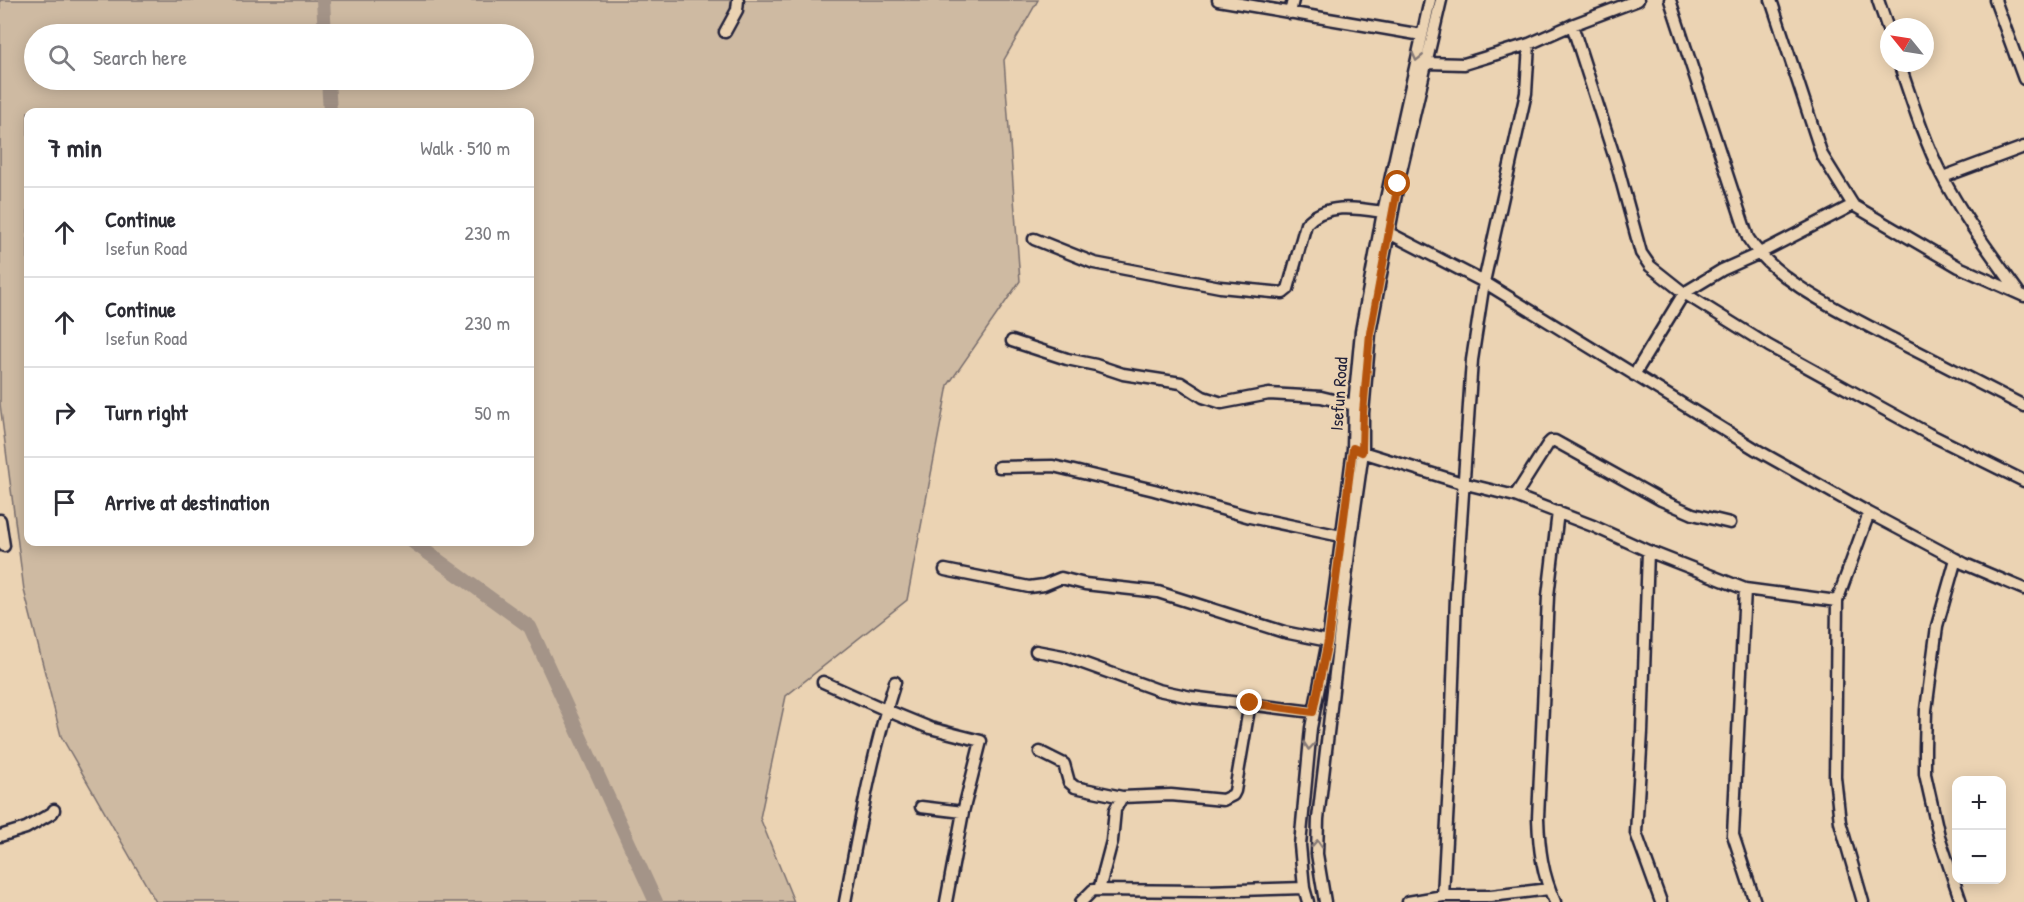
<!DOCTYPE html>
<meta charset="utf-8">
<style>
body{margin:0;font-family:"Patrick Hand",sans-serif;background:#f7f7f7;color:#2b2b33}
.controls{position:absolute;right:18px;bottom:18px;display:grid;overflow:hidden;border-radius:12px;box-shadow:0 3px 15px #0003}
.controls button{width:54px;height:54px;display:grid;place-items:center;padding:0;border:0;border-bottom:2px solid #e1e1e2;background:#fff;color:#2b2b33;font:30px sans-serif}
.compass{position:absolute;left:1880px;top:18px;width:54px;height:54px;border-radius:50%;background:#fff;box-shadow:0 3px 15px #0003;rotate:300deg}
.stop{position:absolute;width:18px;height:18px;margin:-14px;border:4px solid #b45309;border-radius:50%;background:#fff}
.stop.end{background:#b45309;border-color:#fff;box-shadow:0 2px 6px #0008}
.list{margin:0;padding:0;list-style:none}
h2{display:flex;justify-content:space-between;align-items:center;height:78px;margin:0;padding:0 24px;font-size:26px}
h2 small{font-size:20px;font-weight:400;color:#7c7c81}
.list li{display:grid;grid-template-columns:39px 1fr auto;gap:18px;align-items:center;box-sizing:border-box;height:90px;padding:0 24px;border-top:2px solid #e1e1e2}
.list b{display:block;font-size:22px;white-space:nowrap}
.list p{margin:0;font-size:20px;white-space:nowrap;color:#7c7c81}
.list em{font-size:20px;font-style:normal;color:#7c7c81}
.icon{flex:none;width:33px;height:33px;fill:none;stroke:currentColor;stroke-width:2;stroke-linecap:round;stroke-linejoin:round}
.map{position:relative;flex:none;width:2024px;height:902px;overflow:hidden}
.search{position:absolute;background:#fff;box-shadow:0 3px 15px #0003;left:24px;top:24px;width:510px;height:66px;display:flex;align-items:center;gap:15px;box-sizing:border-box;padding:0 21px;border-radius:33px;color:#7c7c81;font-size:22px}
.panel{position:absolute;background:#fff;box-shadow:0 3px 15px #0003;left:24px;top:108px;width:510px;height:438px;border-radius:12px}
.map>svg:first-child{display:block}
</style>
<div class="map">
<svg width="2024" height="902" viewBox="0 0 2024 902">
<rect width="100%" height="100%" fill="#ebd3b3"/>
<filter id="ink" filterUnits="userSpaceOnUse"><feTurbulence type="fractalNoise" baseFrequency=".0167" numOctaves="2"/><feDisplacementMap in="SourceGraphic" scale="12" xChannelSelector="R" yChannelSelector="G"/><feConvolveMatrix kernelMatrix="1 2 1 2 8 2 1 2 1" color-interpolation-filters="sRGB"/></filter>
<g filter="url(#ink)">
<path fill="#cebaa2" stroke="#786e6e" stroke-width="1.5" fill-rule="evenodd" d="M0 0H1038L1004 60 1020 281 948 385 907 600 786 696 760 818 794 902H156L61 736 24 590 0 404ZM34 34H524V80H34ZM28 112H530V542H28Z"/>
<g fill="none" stroke-linecap="round" stroke-linejoin="round">
<path stroke="#a49488" stroke-width="14" d="M323 0 325 34
M328 80 330 112
M413 542 530 627 656 902"/>
<g stroke="#22223b" stroke-width="15">
<path id="minor" d="M1218 0 1422 35
M1670 0 1748 238C1777 283 1843 312 1889 337 1934 360 1979 383 2024 406
M1771 0 1822 155 1853 205 1959 267 2024 296
M1878 0 1889 32
M1995 0 2024 79
M1290 13 1293 0
M1572 25 1617 165 1641 253 1650 266 1684 293 1769 346 1929 434 2024 481
M725 32 737 10 738 0
M1426 63 1464 64 1529 44 1572 25 1638 0
M1899 63C1912 101 1924 140 1942 176 1963 217 1992 255 2019 293
M1943 177 2024 147
M1389 233 1484 282 1757 450 1869 513 1965 564 2024 589
M1034 239 1094 263 1220 287 1283 293 1288 289 1306 224C1326 202 1357 208 1383 212
M1012 341 1067 359 1096 365 1123 374 1181 383 1203 397 1222 403 1269 394 1321 397 1354 405
M1634 375 1684 293 1722 270 1758 254 1853 205
M1359 451 1462 483 1515 496 1593 526 1648 551 1745 589 1837 601
M999 467 1053 466 1154 490 1250 517 1341 536
M1515 496 1548 444 1551 441H1555L1661 500 1693 514 1730 523
M0 520 4 546
M1648 551 1642 732 1636 833 1661 902
M1956 559 1937 626 1926 710 1925 747V774L1939 836 1961 902
M945 570 1029 587 1044 585 1061 578 1085 584 1158 592 1284 632 1328 641
M1745 589 1733 835 1755 902
M1036 651 1063 656 1158 690 1191 697 1313 712
M823 682 886 710 930 728 981 741 963 812 946 902
M1040 752 1064 764 1069 782 1075 787 1122 797 1171 795 1223 800 1233 795 1235 791 1250 703
M921 807 963 812
M0 836 26 828 52 813 54 810
M1099 890 1112 841 1115 810 1122 797
M1443 896 1450 764 1456 597 1472 360 1484 282 1526 93 1529 44
M845 902C859 828 872 753 895 682
M1081 902 1093 890 1207 891 1304 888
M1308 902 1304 888 1300 845 1311 728 1328 641 1353 449 1354 405 1361 331 1383 212 1430 0
M1325 902 1317 854 1318 819 1351 536 1363 452V413L1370 333 1398 184 1441 0
M1408 902 1443 896H1491L1549 889
M1555 902C1542 874 1539 848 1538 818L1548 596 1558 512
M1863 902 1840 822 1835 777 1837 601 1869 513"/>
</g>
<use href="#minor" stroke="#ebd3b3" stroke-width="10"/>
</g>
<defs><path id="oneway-chevron" d="M-2-3.5L2.5 0L-2 3.5" fill="none" stroke-width="1.6" stroke-linecap="round" stroke-linejoin="round" transform="scale(1.5)"/></defs>
<g stroke="#867a77">
<use href="#oneway-chevron" transform="translate(1417 57) rotate(103)"/>
<use href="#oneway-chevron" transform="translate(1309 746) rotate(95)"/>
<use href="#oneway-chevron" transform="translate(1317 844) rotate(-87)"/>
</g>
</g>
<g fill="none" stroke-linecap="round" stroke-linejoin="round" filter="url(#ink)">
<path stroke="#b45309" stroke-width="8" d="M1250 703 1313 712 1328 641 1353 448 1362 452 1363 413 1370 333 1398 184"/>
</g>
<g text-anchor="middle" stroke-width="4.5" stroke-linejoin="round" paint-order="stroke">
<g font-size="18" fill="#22223b" stroke="#ebd3b3">
<text transform="translate(1339 394) rotate(-86)" y="6">Isefun Road</text>
</g>
</g>
</svg>
<div class="controls">
<button>+</button>
<button>−</button>
</div>
<svg class="compass" viewBox="-18 -18 36 36"><path d="M0-13l5 13h-10z" fill="#e53935"/><path d="M0 13l5-13h-10z" fill="#7c7c81"/></svg>
<div class="stop" style="left:1398px;top:184px"></div>
<div class="stop end" style="left:1250px;top:703px"></div>
<div class="search"><svg class="icon" aria-label="search" viewBox="0 0 24 24"><circle cx="10" cy="10" r="6"/><path d="M15 15l6 6"/></svg>Search here</div>
<section class="panel">
<h2>7 min<small>Walk · 510 m</small></h2>
<ul class="list">
<li><svg class="icon" aria-label="ahead" viewBox="0 0 24 24"><path d="M12 20V5M6 11l6-6 6 6"/></svg><div><b>Continue</b><p>Isefun Road</p></div><em>230 m</em></li>
<li><svg class="icon" aria-label="ahead" viewBox="0 0 24 24"><path d="M12 20V5M6 11l6-6 6 6"/></svg><div><b>Continue</b><p>Isefun Road</p></div><em>230 m</em></li>
<li><svg class="icon" aria-label="right" viewBox="0 0 24 24"><path d="M7 20v-9h11M14 6l5 5-5 5"/></svg><div><b>Turn right</b></div><em>50 m</em></li>
<li><svg class="icon" aria-label="arrive" viewBox="0 0 24 24"><path d="M6 21V4h12l-3 4 3 4H6"/></svg><div><b>Arrive at destination</b></div></li>
</ul>
</section>
</div>
